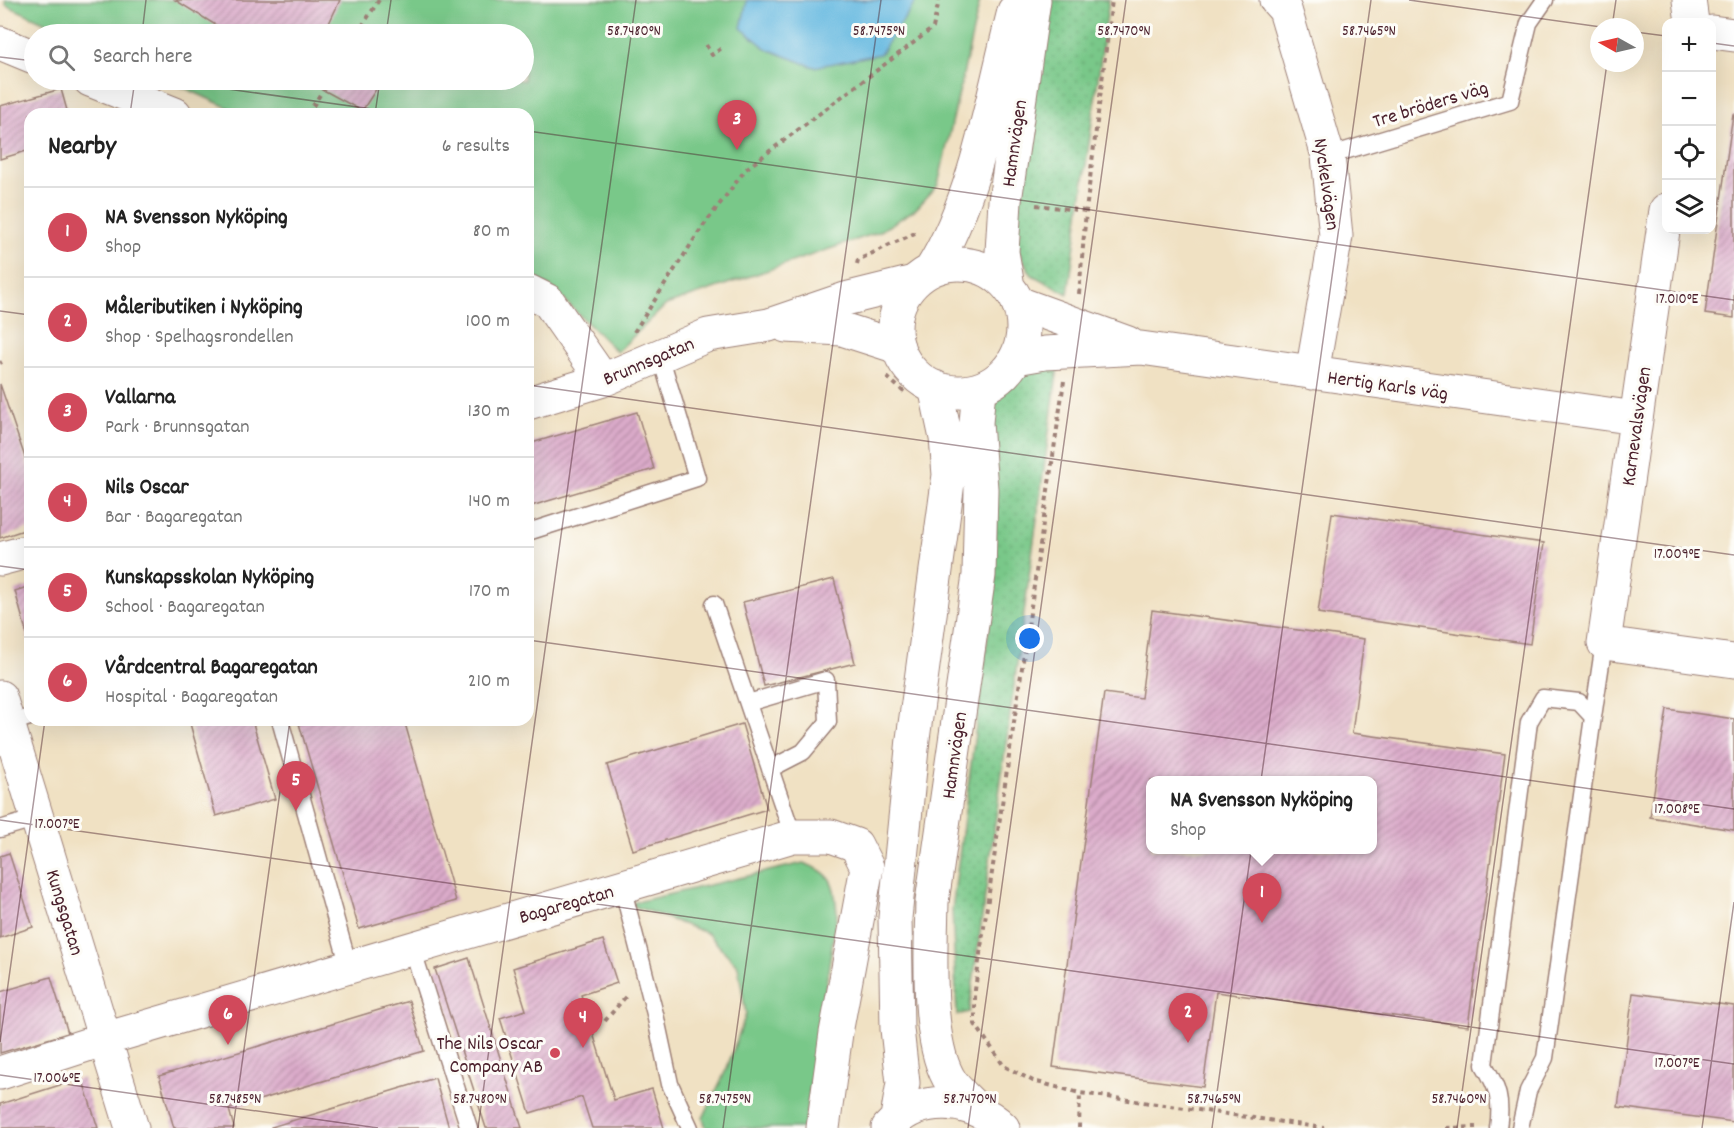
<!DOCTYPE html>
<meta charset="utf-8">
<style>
body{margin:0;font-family:Dekko,sans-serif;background:#f6f6f6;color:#222}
.controls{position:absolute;right:18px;top:18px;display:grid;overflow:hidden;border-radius:12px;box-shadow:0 6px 24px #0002}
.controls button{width:54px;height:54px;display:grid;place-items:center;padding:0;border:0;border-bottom:2px solid #e0e0e0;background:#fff;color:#222;font:30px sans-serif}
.compass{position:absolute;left:1590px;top:18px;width:54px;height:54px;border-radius:50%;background:#fff;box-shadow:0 6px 24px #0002;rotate:278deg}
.you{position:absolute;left:1030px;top:639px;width:21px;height:21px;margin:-15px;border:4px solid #fff;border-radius:50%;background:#1a73e8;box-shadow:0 0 0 9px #1a73e833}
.badge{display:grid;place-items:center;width:39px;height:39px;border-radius:50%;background:#d1495b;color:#fff;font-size:20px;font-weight:700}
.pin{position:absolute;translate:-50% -50px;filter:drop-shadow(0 2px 3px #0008)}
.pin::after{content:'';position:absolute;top:32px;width:21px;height:18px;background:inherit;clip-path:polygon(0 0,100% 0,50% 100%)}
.popup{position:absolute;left:1146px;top:776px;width:231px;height:78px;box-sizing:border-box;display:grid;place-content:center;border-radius:12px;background:#fff;filter:drop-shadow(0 2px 4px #0005);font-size:20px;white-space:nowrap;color:#767676}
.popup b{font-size:22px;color:#222}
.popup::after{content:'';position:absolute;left:50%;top:100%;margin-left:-12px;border:12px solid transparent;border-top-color:#fff}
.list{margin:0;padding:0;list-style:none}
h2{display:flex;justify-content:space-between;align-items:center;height:78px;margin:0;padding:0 24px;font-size:26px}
h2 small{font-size:20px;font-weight:400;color:#767676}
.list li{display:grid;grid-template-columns:39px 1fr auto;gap:18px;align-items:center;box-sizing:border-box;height:90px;padding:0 24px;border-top:2px solid #e0e0e0}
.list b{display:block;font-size:22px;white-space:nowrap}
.list p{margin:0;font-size:20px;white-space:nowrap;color:#767676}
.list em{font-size:20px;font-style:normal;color:#767676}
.icon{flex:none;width:33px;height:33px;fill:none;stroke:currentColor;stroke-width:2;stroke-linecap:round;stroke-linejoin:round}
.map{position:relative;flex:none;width:1734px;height:1128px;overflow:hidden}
.search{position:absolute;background:#fff;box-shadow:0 6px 24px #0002;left:24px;top:24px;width:510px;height:66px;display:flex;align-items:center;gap:15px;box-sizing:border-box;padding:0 21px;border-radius:33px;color:#767676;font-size:22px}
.panel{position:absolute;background:#fff;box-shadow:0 6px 24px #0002;left:24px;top:108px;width:510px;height:618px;border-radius:18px}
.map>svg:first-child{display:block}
</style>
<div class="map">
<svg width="1734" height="1128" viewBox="0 0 1734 1128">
<defs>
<pattern id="grass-dots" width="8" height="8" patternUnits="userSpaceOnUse" patternTransform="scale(1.5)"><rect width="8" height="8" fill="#79c889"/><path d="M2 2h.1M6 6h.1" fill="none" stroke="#6aab76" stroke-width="1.8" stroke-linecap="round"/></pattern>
<pattern id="building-hatch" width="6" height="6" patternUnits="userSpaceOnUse" patternTransform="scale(1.5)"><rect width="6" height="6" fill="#dbabca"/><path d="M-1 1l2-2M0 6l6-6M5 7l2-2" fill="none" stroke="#b48ba4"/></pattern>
</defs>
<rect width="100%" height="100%" fill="#fdfcf7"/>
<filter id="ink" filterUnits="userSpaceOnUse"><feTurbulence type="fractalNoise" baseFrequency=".0167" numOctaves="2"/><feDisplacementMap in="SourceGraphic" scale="12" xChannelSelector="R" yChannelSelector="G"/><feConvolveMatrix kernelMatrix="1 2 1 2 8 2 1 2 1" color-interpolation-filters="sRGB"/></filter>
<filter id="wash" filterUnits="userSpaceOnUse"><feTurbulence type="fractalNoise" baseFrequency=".008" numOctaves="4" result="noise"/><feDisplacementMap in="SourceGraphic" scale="24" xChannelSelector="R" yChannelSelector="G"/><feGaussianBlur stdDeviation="1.35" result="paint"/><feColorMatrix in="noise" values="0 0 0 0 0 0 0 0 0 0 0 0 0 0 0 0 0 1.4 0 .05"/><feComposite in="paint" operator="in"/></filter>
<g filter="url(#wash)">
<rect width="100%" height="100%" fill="#f0e1c3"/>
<path fill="url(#grass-dots)" stroke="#62745a" stroke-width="1.5" d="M1045 0H1109L1068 294 1032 275 1014 245Z
M1060 352 969 1012 957 1015 952 910 995 580 994 413 998 391 1026 365Z"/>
<path fill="#79c889" stroke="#62745a" stroke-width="1.5" d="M5 0H980L938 185 916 209 879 232 666 305 617 352 552 288 528 274V114H242L167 80H524V34H70L6 5Z
M803 863C834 873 834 883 837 913L804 1128H706L703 1118 727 1068 746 1014 738 966 707 933 628 904Z"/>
<path fill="#63b8e0" stroke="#566c86" stroke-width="1.5" d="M747 0H917L880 54 814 67 767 49 741 28Z"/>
<g id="blocks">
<path fill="url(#building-hatch)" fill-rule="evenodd" d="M175 0H340L324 34H230Z
M305 80H332L336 83 338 80H382L362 111Z
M61 89 68 114H30V150L0 159V106Z
M1733 114H1734V318L1705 314Z
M0 384 30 472V528L0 538Z
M637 412 654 469 528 507V444Z
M1332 513 1544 543 1530 644 1318 613Z
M834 579 855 663 764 686 743 602Z
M30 586V641L29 642 15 591Z
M1152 610 1364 639 1352 733 1505 754 1468 1026 1216 992 1203 1087 1053 1067 1104 693 1141 698ZM1151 780H1373V850H1151Z
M1667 709 1734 719V830L1650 817Z
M189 720H252L275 799 216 816Z
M298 720H404L456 901 359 929Z
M742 724 767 809 633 850 607 765Z
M9 853 33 927 0 938V856Z
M603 940 617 983 581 995 614 1100 652 1089 664 1128H592L582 1097 530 1113 500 1018 526 1010 513 968Z
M469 958 522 1128H486L435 969Z
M51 977 68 1033 0 1053V992Z
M1633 993 1734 1006V1122L1618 1107Z
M409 1001 424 1051 229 1109 234 1128H174L159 1076Z
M82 1078 98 1128H0V1104Z
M435 1078 449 1128H271V1127Z"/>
</g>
</g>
<g filter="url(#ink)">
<use href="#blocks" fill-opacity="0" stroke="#9d8077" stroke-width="1.5"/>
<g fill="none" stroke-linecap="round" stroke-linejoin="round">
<g stroke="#9d8077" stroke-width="19">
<path id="lane" d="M1328 156 1510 101 1529 23 1545 0
M528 532 697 478 660 355
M714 604 793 836
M748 703 826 680 828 722 803 752 770 769
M1593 717 1604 643
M280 720 349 967
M8 724 30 717
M0 829 37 818
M622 886 655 1014 670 1084 690 1128
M412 948 469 1128
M1498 1128C1502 1101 1498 1088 1484 1065L1529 722 1543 698 1579 702 1593 717 1545 1058 1528 1091 1520 1128"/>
</g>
<g stroke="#9d8077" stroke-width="35">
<path id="street" d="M1276 0 1285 10 1328 156 1336 236 1312 373
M1689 0 1692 22
M1712 32 1734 35
M0 43 34 57
M90 80 175 114
M1666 210 1604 643 1734 661
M528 291 548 301 603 380
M1018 303 1128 343
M786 326 842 329 898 347
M1016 358 1045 353 1141 348 1636 418
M528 403 603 380 708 335 769 325 845 299 914 282
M0 559 30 551
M0 697 132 1128
M0 1073 105 1039 793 836H831L856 845 867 867 836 1033 823 1128"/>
</g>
<g stroke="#9d8077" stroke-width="35">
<path id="secondary" d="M895 328a64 64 0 1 1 128 0a64 64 0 1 1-128 0Z
M931 270C976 198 993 94 1014 11
M1008 287 1002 252 1005 201 1034 0
M976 1109C967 1099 954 1089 948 1077 926 1036 931 949 932 902L979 575 981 489 976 423 979 389
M897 1117 903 1083 897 1029 895 918 913 739 949 475 946 438 935 387
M888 1128C918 1093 971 1097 1003 1128"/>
</g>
<path stroke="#9d8077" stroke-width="4" stroke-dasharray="4.5 4.5" stroke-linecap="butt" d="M357 34 379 0
M706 45 712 55 723 47
M308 114 329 80
M1036 205 1086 211
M857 264 858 260 915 233
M1079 294 1086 211 1112 0
M634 332 701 229 746 169 933 28 939 0
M0 363 2 362
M887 377 904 392
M1064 381 980 954 975 990V1024L1004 1066 1033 1081 1080 1093 1324 1128
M605 1021 627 995
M1079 1128 1080 1093
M1446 1128 1476 1127"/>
<use href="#lane" stroke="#fff" stroke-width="16"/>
<use href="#street" stroke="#fff" stroke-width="33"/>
<use href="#secondary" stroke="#fff" stroke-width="33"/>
</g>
</g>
<path fill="none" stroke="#4a1f2b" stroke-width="1.5" stroke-opacity="0.45" d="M1409 0 1601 27M1612 27 1616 0M1635 32 1666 36M142 34 146 0M386 34 391 0M1712 43 1734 46M0 57 34 61M163 80 408 114M130 114 135 80M375 114 380 80M528 131 1734 300M0 311 30 315M528 385 1734 555M0 566 30 570M528 640 1734 809M0 820 1734 1064M0 1042 45 720M0 1075 378 1128M233 1128 290 720M478 1128 636 0M723 1128 881 0M968 1128 1126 0M1212 1128 1371 0M1457 1128 1607 63M1702 1128 1734 902"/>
<circle fill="#d1495b" stroke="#fdfcf7" stroke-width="2" cx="555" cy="1053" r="6"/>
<g text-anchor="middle" stroke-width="6" stroke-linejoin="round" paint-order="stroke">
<g font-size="20" fill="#4a1f2b" stroke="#fdfcf7">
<text transform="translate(1430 103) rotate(-17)" y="7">Tre bröders väg</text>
<text transform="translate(1013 143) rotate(-82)" y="7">Hamnvägen</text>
<text transform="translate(1328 184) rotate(82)" y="7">Nyckelvägen</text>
<text transform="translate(648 360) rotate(-23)" y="7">Brunnsgatan</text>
<text transform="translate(1388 384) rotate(8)" y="7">Hertig Karls väg</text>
<text transform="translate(1635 426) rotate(-82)" y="7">Karnevalsvägen</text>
<text transform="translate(953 755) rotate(-82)" y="7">Hamnvägen</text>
<text transform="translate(566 903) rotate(-16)" y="7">Bagaregatan</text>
<text transform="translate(66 912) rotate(73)" y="7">Kungsgatan</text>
</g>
<g font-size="20" fill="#4a1f2b" stroke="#fdfcf7" text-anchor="end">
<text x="543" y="1049">The Nils Oscar<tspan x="543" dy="23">Company AB</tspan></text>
</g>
</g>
<g font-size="15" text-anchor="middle" fill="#4a1f2b" stroke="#fdfcf7" stroke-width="6" stroke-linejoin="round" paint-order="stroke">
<text x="634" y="35">58.7480°N</text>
<text x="879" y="35">58.7475°N</text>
<text x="1124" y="35">58.7470°N</text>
<text x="1369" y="35">58.7465°N</text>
<text x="1677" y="303">17.010°E</text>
<text x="1677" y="558">17.009°E</text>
<text x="1677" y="813">17.008°E</text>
<text x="57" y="828">17.007°E</text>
<text x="1677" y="1067">17.007°E</text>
<text x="57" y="1082">17.006°E</text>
<text x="235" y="1103">58.7485°N</text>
<text x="480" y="1103">58.7480°N</text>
<text x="725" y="1103">58.7475°N</text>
<text x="970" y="1103">58.7470°N</text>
<text x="1214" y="1103">58.7465°N</text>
<text x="1459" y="1103">58.7460°N</text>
</g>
</svg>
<div class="controls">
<button>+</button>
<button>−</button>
<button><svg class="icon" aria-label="locate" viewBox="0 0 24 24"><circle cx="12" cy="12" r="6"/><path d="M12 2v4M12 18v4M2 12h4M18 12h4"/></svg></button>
<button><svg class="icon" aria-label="layers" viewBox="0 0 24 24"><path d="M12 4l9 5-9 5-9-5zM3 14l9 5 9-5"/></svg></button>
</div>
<svg class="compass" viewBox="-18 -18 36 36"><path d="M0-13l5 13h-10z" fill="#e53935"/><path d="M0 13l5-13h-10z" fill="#767676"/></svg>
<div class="you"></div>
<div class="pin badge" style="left:1262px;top:923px">1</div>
<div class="popup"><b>NA Svensson Nyköping</b>Shop</div>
<div class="pin badge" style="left:1188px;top:1043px">2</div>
<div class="pin badge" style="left:737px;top:150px">3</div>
<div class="pin badge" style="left:583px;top:1048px">4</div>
<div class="pin badge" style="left:296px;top:811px">5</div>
<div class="pin badge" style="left:228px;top:1045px">6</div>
<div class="search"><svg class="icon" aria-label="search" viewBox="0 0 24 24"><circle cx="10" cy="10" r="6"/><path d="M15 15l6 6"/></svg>Search here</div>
<section class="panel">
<h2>Nearby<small>6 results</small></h2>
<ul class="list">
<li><span class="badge">1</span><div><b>NA Svensson Nyköping</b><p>Shop</p></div><em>80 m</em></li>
<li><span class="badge">2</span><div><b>Måleributiken i Nyköping</b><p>Shop · Spelhagsrondellen</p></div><em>100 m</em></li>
<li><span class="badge">3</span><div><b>Vallarna</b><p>Park · Brunnsgatan</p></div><em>130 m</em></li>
<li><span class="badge">4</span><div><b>Nils Oscar</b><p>Bar · Bagaregatan</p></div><em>140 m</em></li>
<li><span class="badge">5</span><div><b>Kunskapsskolan Nyköping</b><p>School · Bagaregatan</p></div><em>170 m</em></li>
<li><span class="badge">6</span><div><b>Vårdcentral Bagaregatan</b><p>Hospital · Bagaregatan</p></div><em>210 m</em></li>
</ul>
</section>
</div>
